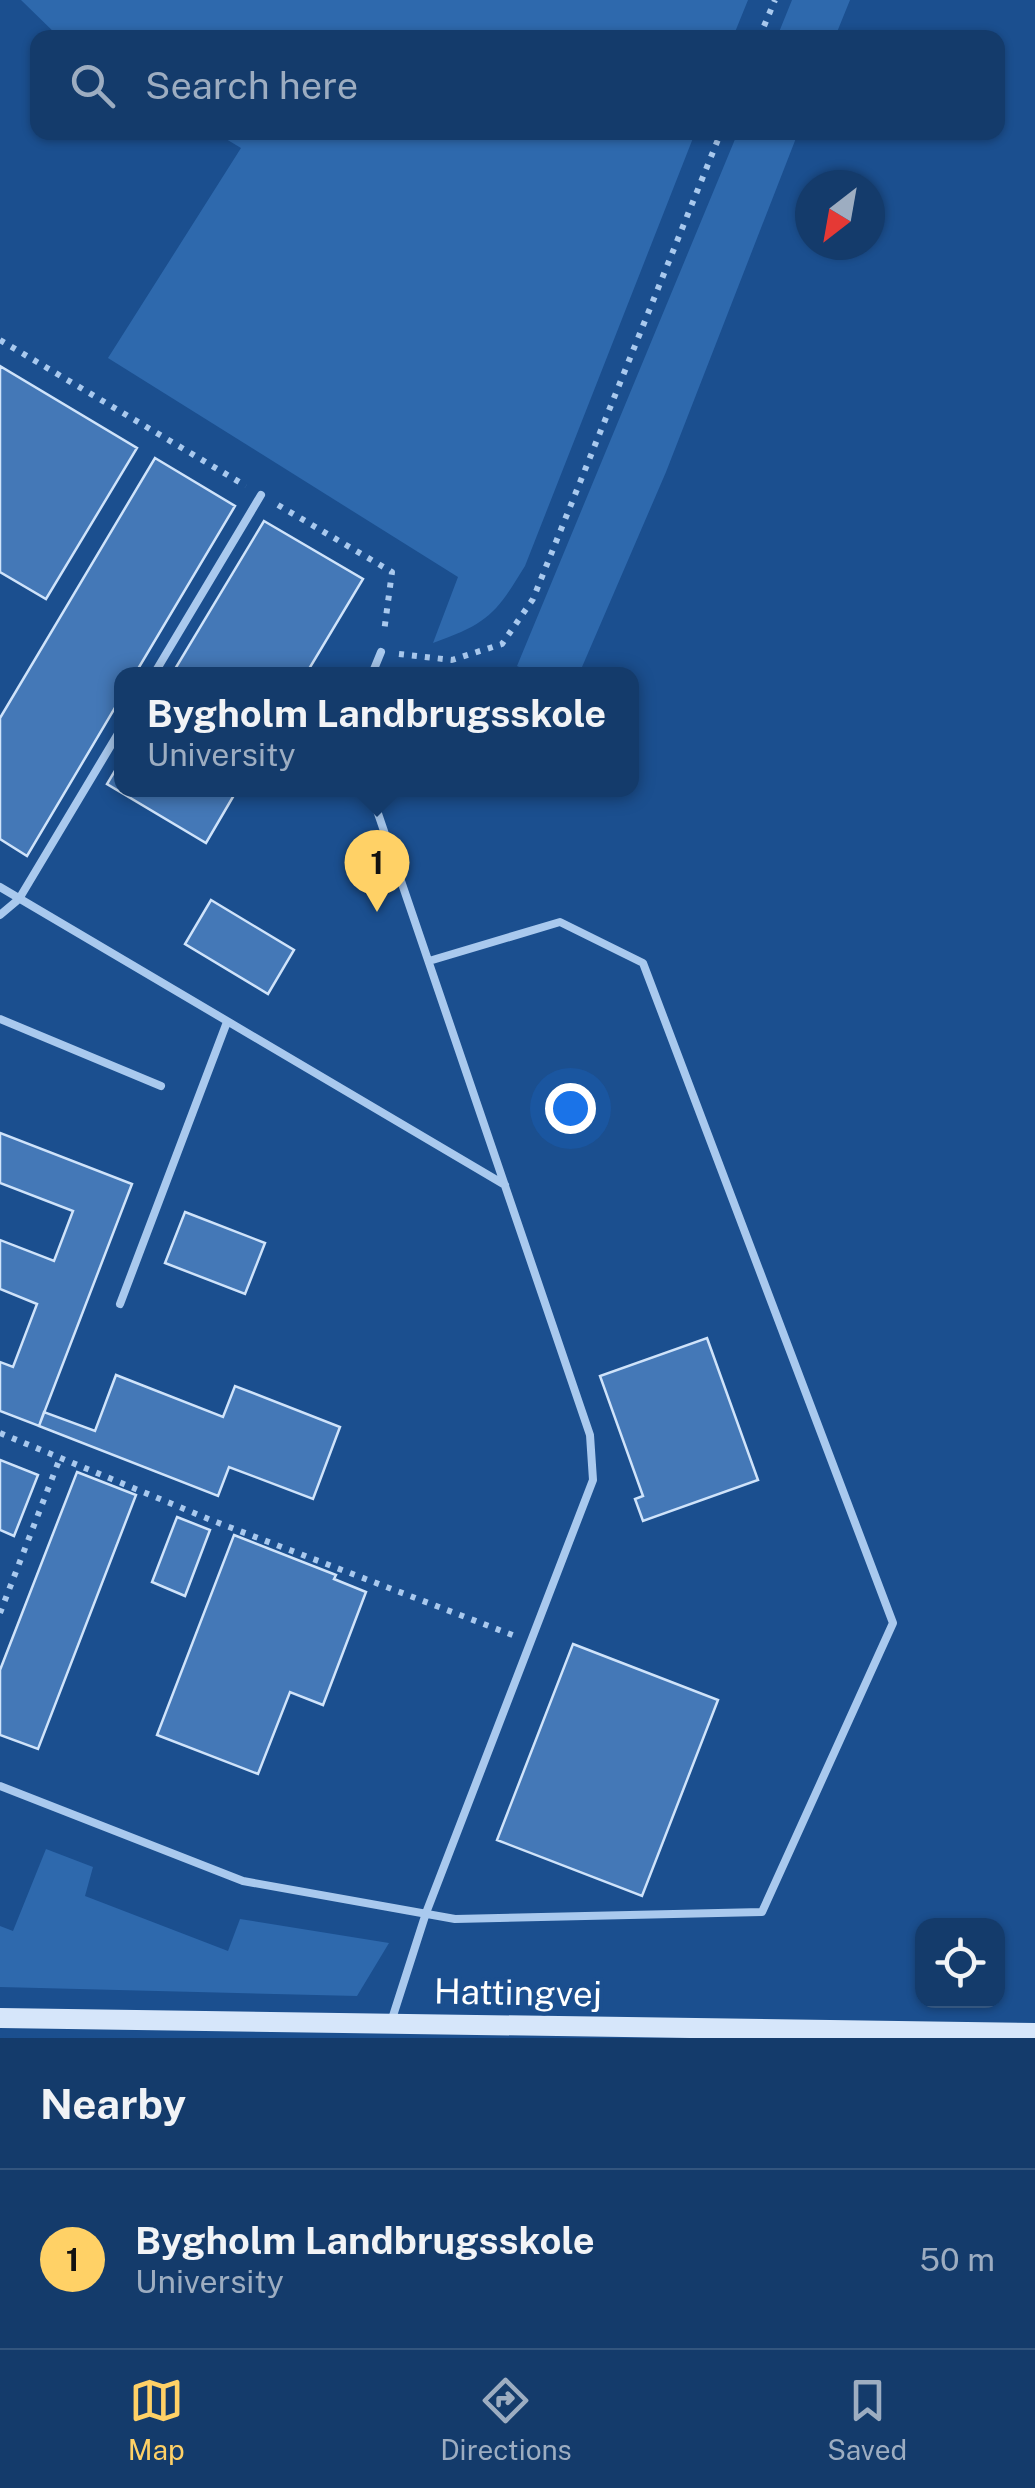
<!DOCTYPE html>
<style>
body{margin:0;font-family:"Public Sans",sans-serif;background:#1d4271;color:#f1f3f6}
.controls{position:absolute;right:30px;bottom:30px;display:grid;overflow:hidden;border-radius:20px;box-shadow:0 2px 8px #0004}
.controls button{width:90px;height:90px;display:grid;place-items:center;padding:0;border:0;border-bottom:2px solid #33557e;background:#143b6b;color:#f1f3f6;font:50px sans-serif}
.compass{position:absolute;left:795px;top:170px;width:90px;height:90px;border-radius:50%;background:#143b6b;box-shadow:0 2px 8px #0004;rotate:211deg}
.you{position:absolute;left:570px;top:1108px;width:35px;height:35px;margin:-25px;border:8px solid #fff;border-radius:50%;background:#1a73e8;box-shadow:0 0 0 15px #1a73e833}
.badge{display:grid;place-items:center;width:65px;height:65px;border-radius:50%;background:#ffd166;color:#111;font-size:32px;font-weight:700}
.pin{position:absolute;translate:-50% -82px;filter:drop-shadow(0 2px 5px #0008)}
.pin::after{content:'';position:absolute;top:52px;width:35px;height:30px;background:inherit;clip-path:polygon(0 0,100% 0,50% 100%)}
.popup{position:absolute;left:114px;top:667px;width:525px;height:130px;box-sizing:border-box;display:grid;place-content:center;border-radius:20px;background:#143b6b;filter:drop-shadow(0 2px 8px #0005);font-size:32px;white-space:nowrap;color:#9dadc1}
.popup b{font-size:38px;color:#f1f3f6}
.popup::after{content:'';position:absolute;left:50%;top:100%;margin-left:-20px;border:20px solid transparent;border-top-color:#143b6b}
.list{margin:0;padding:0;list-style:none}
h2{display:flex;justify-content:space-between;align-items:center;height:130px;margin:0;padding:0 40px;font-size:42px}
h2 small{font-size:32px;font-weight:400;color:#9dadc1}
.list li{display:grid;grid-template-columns:65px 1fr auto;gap:30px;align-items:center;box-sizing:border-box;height:180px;padding:0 40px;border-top:2px solid #33557e}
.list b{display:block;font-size:38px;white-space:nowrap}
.list p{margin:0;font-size:32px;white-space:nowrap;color:#9dadc1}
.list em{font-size:32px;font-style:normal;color:#9dadc1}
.icon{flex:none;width:55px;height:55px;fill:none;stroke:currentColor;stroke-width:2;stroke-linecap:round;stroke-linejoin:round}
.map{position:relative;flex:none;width:1035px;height:2038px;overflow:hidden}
.search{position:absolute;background:#143b6b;box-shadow:0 2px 8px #0004;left:30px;right:30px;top:30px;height:110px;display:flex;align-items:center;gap:25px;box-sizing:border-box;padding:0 35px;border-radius:20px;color:#9dadc1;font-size:38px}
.sheet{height:310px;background:#143b6b}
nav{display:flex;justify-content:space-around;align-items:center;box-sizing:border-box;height:140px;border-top:2px solid #33557e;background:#143b6b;font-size:28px;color:#9dadc1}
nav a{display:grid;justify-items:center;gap:5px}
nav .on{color:#ffd166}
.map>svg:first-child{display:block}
</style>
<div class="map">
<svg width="1035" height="2038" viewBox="0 0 1035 2038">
<rect width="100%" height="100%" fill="#1b4f8f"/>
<path fill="#2e69ad" d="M21 0H748L733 37 60 38Z
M792 0H850L835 37H777Z
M738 132 798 133 666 472 579 674H533L517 666Z
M216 133H695L525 566C495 615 488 623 433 643L458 577 108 358 241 148Z
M46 1849 93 1867 85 1896 228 1951 240 1919 389 1943 357 1996 0 1987V1926L13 1931Z"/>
<path fill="#4478b7" stroke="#cfe3fa" stroke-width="2.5" d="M0 366 137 448 46 599 0 572Z
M155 458 235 506 135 674H122V696L27 856 0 839V718Z
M264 521 363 579 306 674H172Z
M122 759V790H237L206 843 107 784Z
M211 900 294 950 268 994 185 944Z
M0 1133 132 1184 39 1426 0 1411V1362L13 1367 37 1304 0 1289V1240L54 1261 73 1211 0 1183Z
M185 1212 265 1243 245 1294 165 1263Z
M707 1338 758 1480 643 1521 635 1499 643 1496 600 1376Z
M116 1375 223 1417 235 1386 340 1427 313 1499 229 1467 218 1496 39 1426 44 1412 95 1431Z
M0 1460 38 1475 14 1536 0 1530Z
M77 1472 136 1495 38 1749 0 1735V1670Z
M177 1517 210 1530 185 1596 152 1582Z
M234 1535 336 1575 334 1579 366 1592 323 1705 290 1692 258 1774 157 1735Z
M573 1644 718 1700 642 1896 497 1840Z"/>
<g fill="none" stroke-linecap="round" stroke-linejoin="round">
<path stroke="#a9c9ee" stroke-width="6" stroke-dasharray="5 8" stroke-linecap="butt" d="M759 38 775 0
M0 340 246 486
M278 505 392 572 384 632
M399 654 452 660 502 644 533 599 721 132
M0 1433 211 1520 515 1636
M0 1613 60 1458"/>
<path stroke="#a9c9ee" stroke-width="8" d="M154 674 261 495
M372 674 381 652
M370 790 590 1435 593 1480 426 1913 391 2022
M0 887 505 1185
M0 915 19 899 122 727
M0 1019 161 1086
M120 1304 227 1022
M0 1786 243 1881 455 1919 762 1912 893 1623 643 963 560 922 429 961"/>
<path stroke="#d6e6fa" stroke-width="20" d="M0 2018 1035 2033"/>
</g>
<g text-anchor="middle" stroke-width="8" stroke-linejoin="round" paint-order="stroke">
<g font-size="35" fill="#fff" stroke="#1b4f8f">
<text transform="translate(518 1993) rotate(1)" y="12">Hattingvej</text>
</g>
</g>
</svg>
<div class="controls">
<button><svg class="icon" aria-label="locate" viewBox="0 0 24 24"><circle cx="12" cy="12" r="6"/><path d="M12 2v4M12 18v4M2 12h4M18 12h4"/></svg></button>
</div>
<svg class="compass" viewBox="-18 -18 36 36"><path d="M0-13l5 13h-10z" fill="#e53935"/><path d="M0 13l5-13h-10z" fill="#9dadc1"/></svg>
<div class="you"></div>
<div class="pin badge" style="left:377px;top:912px">1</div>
<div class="popup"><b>Bygholm Landbrugsskole</b>University</div>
<div class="search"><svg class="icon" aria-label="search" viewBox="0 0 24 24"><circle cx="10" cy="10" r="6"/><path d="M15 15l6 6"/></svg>Search here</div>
</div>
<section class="sheet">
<h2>Nearby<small></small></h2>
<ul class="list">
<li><span class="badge">1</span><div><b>Bygholm Landbrugsskole</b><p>University</p></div><em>50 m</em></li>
</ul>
</section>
<nav>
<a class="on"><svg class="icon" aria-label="map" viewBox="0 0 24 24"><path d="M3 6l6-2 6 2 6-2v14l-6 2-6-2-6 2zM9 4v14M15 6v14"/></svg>Map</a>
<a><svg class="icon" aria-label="directions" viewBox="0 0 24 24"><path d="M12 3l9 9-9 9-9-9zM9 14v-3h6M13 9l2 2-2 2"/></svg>Directions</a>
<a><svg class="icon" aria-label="saved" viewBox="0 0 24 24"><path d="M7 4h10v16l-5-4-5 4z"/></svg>Saved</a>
</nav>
